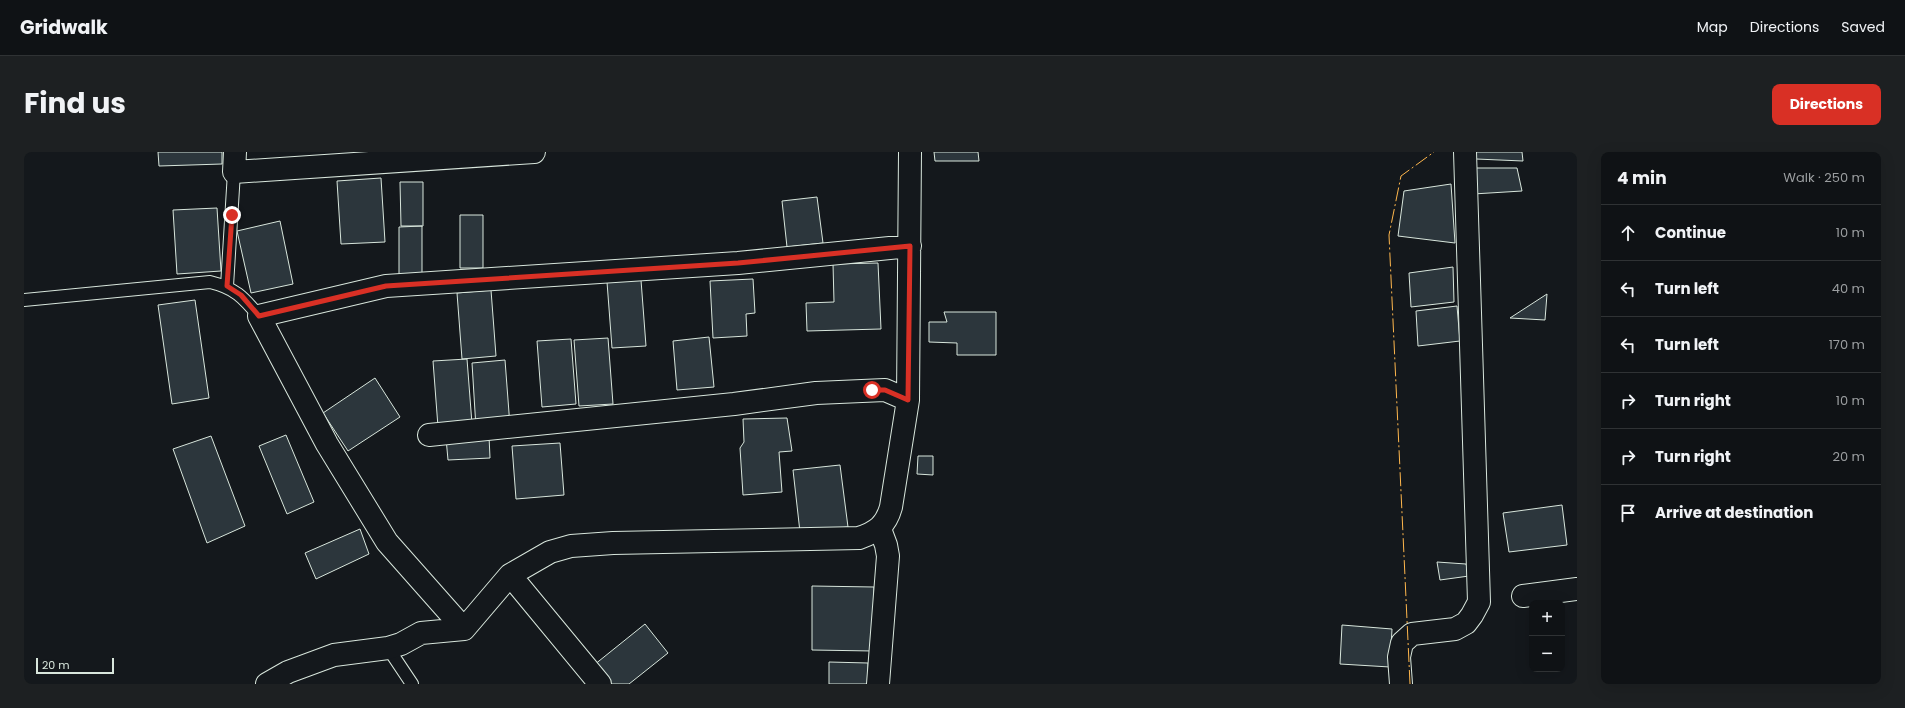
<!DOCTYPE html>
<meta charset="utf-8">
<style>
body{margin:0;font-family:Poppins,sans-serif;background:#1d2022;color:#f1f3f6}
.controls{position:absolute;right:12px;bottom:12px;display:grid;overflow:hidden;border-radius:8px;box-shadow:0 4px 16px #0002}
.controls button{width:36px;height:36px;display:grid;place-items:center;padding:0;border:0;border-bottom:1px solid #2f3234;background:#0f1215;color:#f1f3f6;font:20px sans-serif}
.scale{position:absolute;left:12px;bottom:10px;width:78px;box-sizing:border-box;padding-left:4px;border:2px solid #d8e6dc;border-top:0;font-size:11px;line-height:14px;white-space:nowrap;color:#d8e6dc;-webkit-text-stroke:3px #14181c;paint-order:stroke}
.stop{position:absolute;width:12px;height:12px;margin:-9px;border:3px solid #d93025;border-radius:50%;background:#fff}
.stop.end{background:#d93025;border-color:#fff;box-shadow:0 1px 4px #0008}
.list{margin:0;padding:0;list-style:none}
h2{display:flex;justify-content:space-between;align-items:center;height:52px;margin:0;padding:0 16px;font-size:17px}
h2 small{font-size:13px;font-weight:400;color:#9b9ea0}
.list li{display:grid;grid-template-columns:26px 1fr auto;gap:12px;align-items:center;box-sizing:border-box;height:56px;padding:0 16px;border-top:1px solid #2f3234}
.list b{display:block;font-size:15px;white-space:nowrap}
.list em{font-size:13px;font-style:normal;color:#9b9ea0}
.icon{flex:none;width:22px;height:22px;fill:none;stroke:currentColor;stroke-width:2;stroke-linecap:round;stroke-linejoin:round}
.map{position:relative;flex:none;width:1553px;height:532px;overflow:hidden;border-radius:8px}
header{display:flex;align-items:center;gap:24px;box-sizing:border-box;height:56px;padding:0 20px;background:#0f1215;border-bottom:1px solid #2f3234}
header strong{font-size:19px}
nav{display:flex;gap:22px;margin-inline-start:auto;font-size:14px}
.intro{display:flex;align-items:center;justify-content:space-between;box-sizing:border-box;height:96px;padding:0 24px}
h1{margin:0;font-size:28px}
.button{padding:10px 18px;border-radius:8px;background:#d93025;color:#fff;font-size:14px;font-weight:700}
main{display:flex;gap:24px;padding:0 24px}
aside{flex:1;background:#0f1215;border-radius:8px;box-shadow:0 4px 16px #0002}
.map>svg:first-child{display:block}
</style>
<header>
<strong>Gridwalk</strong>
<nav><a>Map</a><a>Directions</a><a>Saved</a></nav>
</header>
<div class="intro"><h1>Find us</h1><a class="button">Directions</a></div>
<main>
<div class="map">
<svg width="1553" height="532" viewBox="0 0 1553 532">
<rect width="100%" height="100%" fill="#14181c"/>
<path fill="#2c363c" stroke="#d8e6dc" d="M134 0H198V12L135 14Z
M910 0H954L955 9H911Z
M1451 0H1498L1499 9 1452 7Z
M1448 16H1493L1498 39 1449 42Z
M357 26 361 90 317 92 313 29Z
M376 30H399V74H377Z
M1427 32 1431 91 1374 84 1380 39Z
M793 45 799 91 763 95 758 49Z
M193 56 197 119 153 122 149 58Z
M436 63H459V116H436Z
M256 69 269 132 227 141 213 79Z
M398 74V127H375V75Z
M854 111 857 177 783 179 782 151 810 150 809 112Z
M1429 115 1430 150 1387 155 1385 121Z
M729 127 731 161 722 162 723 184 689 186 686 129Z
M617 128 622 194 588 196 583 130Z
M467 138 472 204 438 207 433 141Z
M1523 142 1521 168 1486 166Z
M171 148 185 246 148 252 134 153Z
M1433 154 1436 189 1394 194 1392 159Z
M920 160H972V203H933V191L905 190V170H923Z
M685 185 690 235 653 238 649 189Z
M584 186 589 252 555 254 550 188Z
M547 187 552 252 518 255 513 189Z
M443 207 448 272 414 275 409 209Z
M481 208 486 274 452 276 448 211Z
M351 226 376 265 324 299 299 261Z
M763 266 768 299 755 300 758 340 719 343 716 296 720 290 719 267Z
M262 283 290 350 263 362 235 294Z
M187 284 221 374 183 391 149 297Z
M465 284 466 306 424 308 422 286Z
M536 291 540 343 492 347 488 294Z
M894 304H909V323L893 322Z
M816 313 824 375 776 380 769 318Z
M1538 353 1543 393 1485 400 1479 361Z
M336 377 345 402 292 427 281 401Z
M1413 410 1442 412 1445 424 1416 428Z
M788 434 850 435 849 499 788 498Z
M621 472 644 501 605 532H585L570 513Z
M1318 473 1368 477 1366 515 1316 512Z
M805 510 844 511V532H805Z"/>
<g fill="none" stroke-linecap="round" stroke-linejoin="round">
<g stroke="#d8e6dc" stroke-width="14">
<path id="lane" d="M203 134 210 20
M0 148 186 130C211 136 219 145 235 164
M364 496 388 532"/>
</g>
<g stroke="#d8e6dc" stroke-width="24">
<path id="street" d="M211 0 210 20 510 0
M405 283 710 252 792 241 861 238 884 248
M486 423 576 532
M1499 444 1553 437
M440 477 363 390 303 292 235 164 362 134 714 111 886 94
M243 532 264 520 310 503 364 496 377 492 397 481 440 477 486 423 526 400 547 394 589 391 835 386C853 380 862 373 867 355L884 248 886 0
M854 532 864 404 862 393 856 377
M1377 532 1375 505 1378 491 1388 482 1431 477 1442 471 1448 463 1455 450 1441 0"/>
</g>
<use href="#lane" stroke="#14181c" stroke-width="12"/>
<use href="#street" stroke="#14181c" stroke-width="22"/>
<path stroke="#ffb74d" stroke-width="1" stroke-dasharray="14 3 2 3" stroke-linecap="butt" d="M1386 532 1365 83 1377 24 1410 0"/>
</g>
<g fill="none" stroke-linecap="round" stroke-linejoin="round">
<path stroke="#d93025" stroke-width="5" d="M208 63 203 134 217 143 235 164 362 134 714 111 886 94 884 248 861 238H848"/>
</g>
</svg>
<div class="controls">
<button>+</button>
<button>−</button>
</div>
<div class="scale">20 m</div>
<div class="stop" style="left:848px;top:238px"></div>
<div class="stop end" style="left:208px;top:63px"></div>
</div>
<aside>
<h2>4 min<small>Walk · 250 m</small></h2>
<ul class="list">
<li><svg class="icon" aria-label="ahead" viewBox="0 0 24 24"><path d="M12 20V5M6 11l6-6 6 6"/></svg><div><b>Continue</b></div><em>10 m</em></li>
<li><svg class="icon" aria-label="left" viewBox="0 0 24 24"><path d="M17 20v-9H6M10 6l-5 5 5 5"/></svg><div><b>Turn left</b></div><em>40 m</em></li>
<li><svg class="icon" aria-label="left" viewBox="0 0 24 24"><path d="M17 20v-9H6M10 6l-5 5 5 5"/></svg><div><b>Turn left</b></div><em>170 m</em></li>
<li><svg class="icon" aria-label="right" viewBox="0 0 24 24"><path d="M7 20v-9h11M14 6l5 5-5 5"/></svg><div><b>Turn right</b></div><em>10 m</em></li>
<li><svg class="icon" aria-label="right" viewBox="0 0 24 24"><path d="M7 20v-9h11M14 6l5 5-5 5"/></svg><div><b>Turn right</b></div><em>20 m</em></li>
<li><svg class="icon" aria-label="arrive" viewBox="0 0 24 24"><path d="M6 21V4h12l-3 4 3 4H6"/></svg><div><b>Arrive at destination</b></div></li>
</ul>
</aside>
</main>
